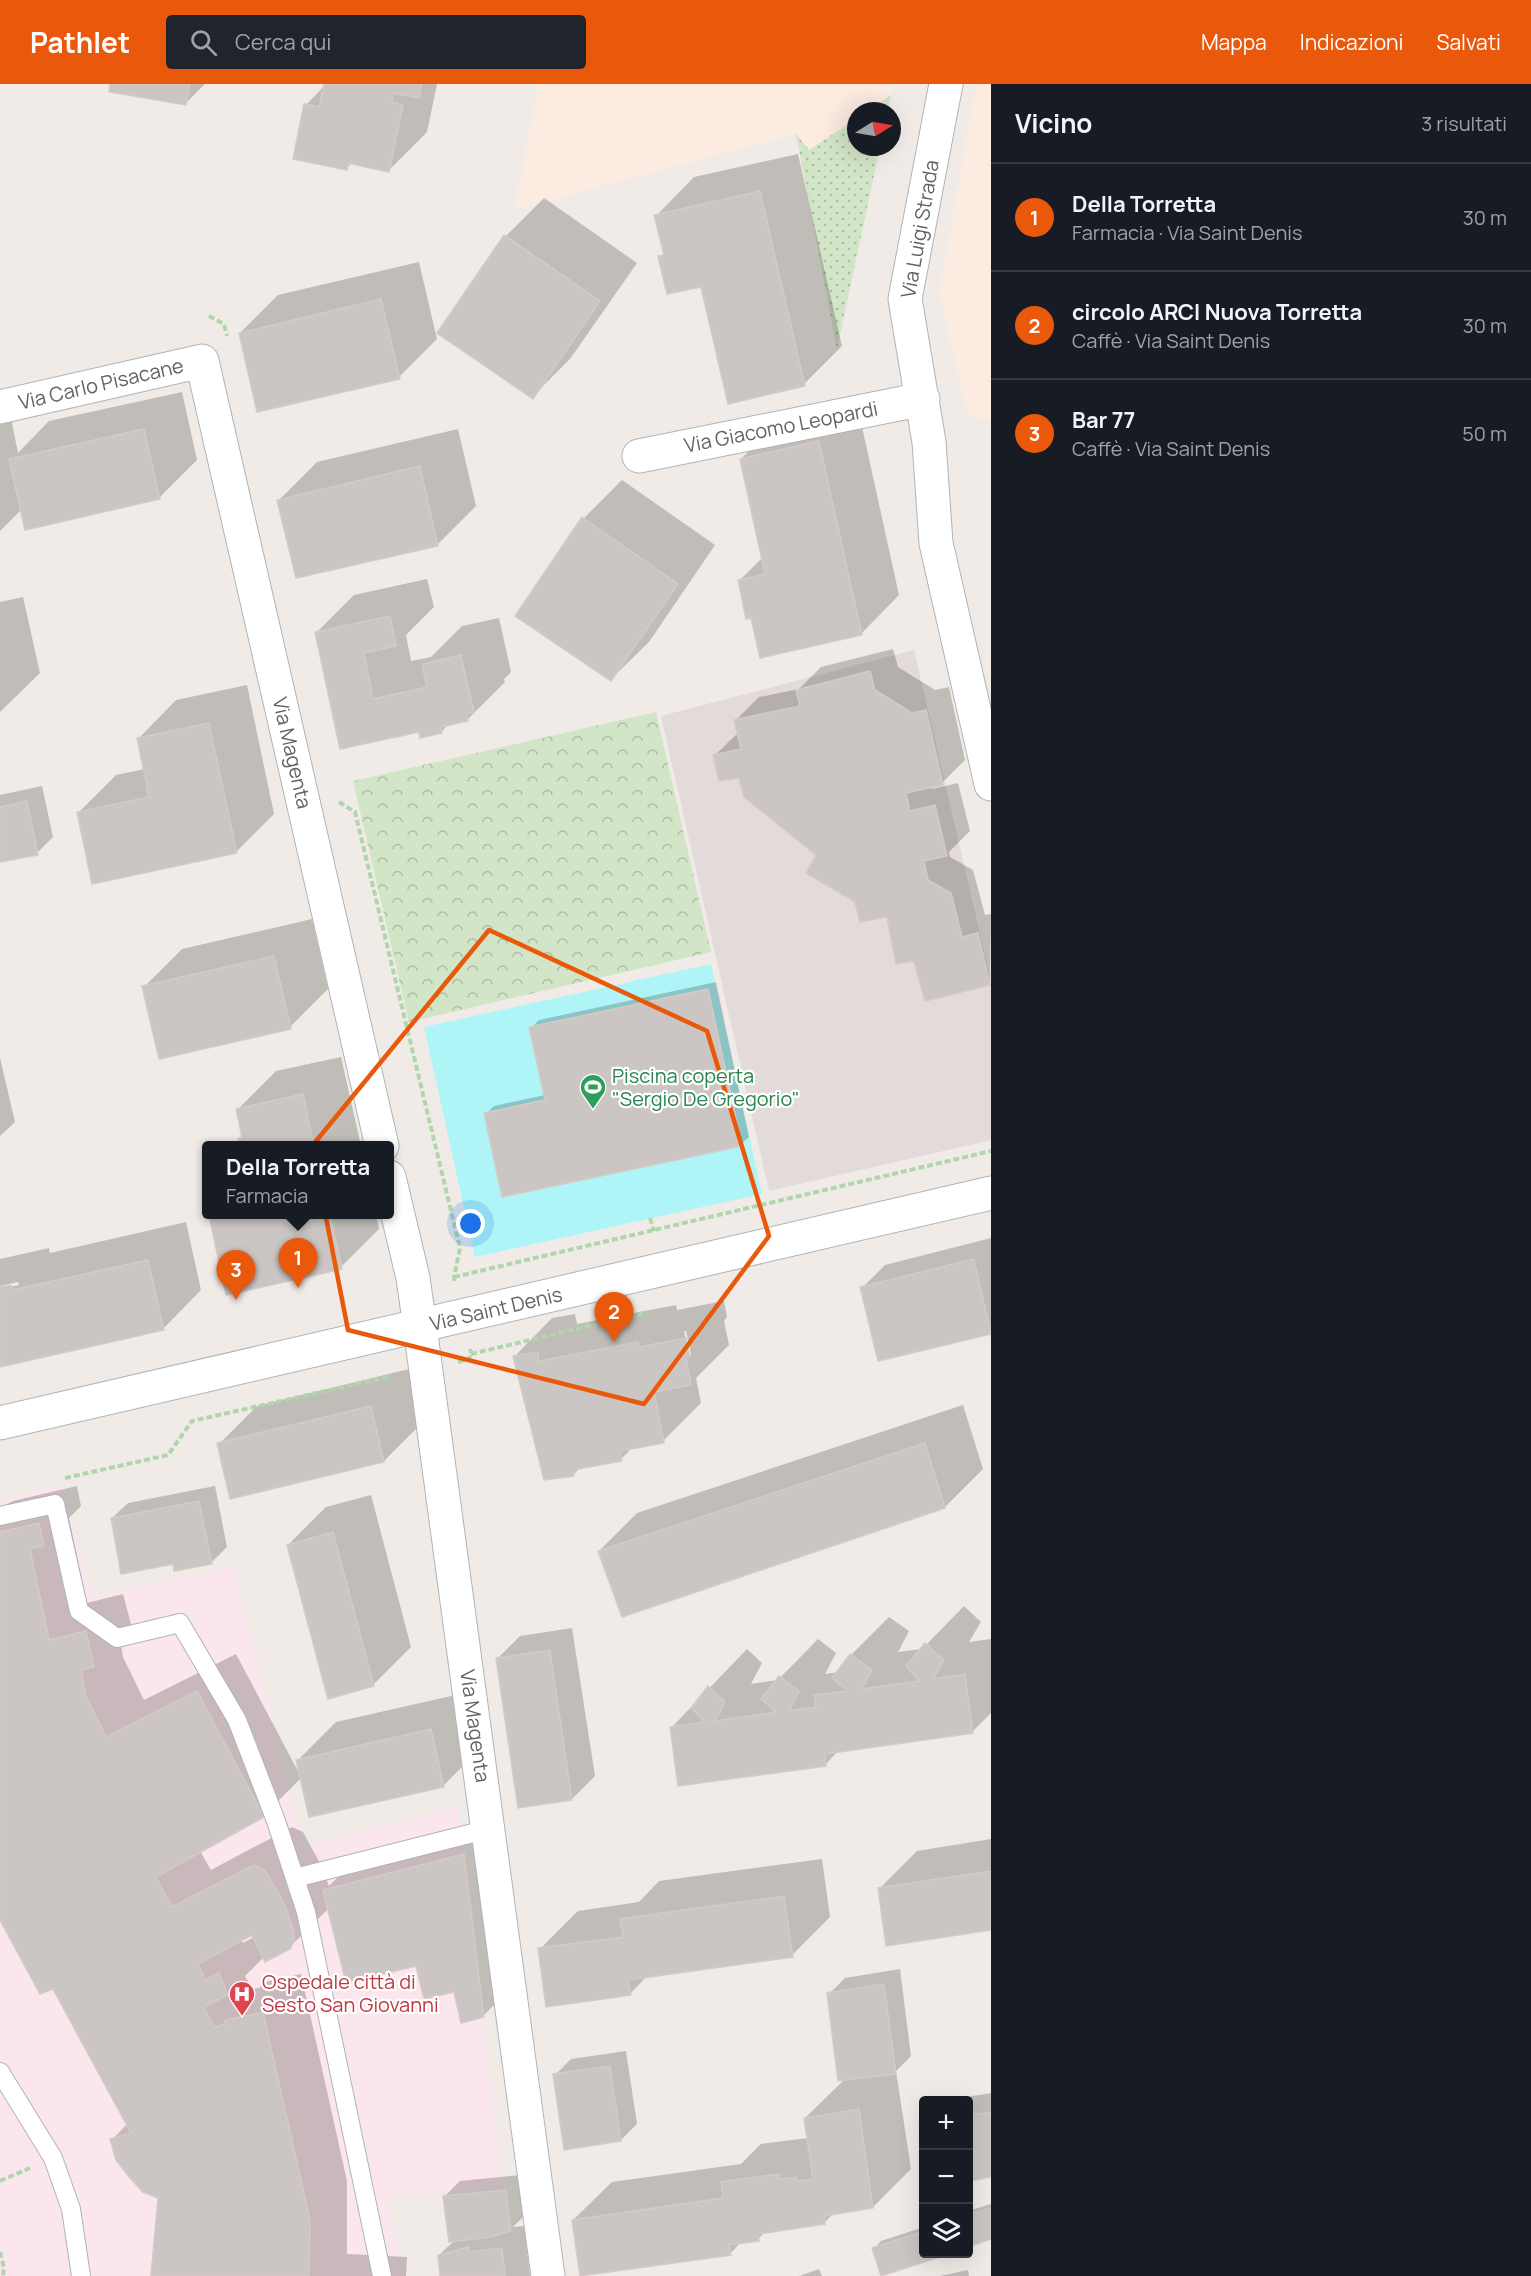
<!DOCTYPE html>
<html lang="it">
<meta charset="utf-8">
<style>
body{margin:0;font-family:Manrope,sans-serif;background:#20242c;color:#f1f3f6}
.controls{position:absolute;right:18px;bottom:18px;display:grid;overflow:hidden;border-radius:6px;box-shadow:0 6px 24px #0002}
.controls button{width:54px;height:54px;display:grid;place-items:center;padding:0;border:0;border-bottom:2px solid #363941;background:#171b24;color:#f1f3f6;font:30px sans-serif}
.compass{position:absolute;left:847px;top:18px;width:54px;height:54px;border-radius:50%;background:#171b24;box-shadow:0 6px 24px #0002;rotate:79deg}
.you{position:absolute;left:471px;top:1140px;width:21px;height:21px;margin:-15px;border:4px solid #fff;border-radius:50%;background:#1a73e8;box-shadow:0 0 0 9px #1a73e833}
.badge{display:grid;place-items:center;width:39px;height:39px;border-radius:50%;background:#ea580c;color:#fff;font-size:20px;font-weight:700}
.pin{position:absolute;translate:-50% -50px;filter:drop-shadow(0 2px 3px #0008)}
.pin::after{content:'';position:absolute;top:32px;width:21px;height:18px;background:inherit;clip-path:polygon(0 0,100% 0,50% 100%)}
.popup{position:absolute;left:202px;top:1057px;width:192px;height:78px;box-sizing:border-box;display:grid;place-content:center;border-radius:6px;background:#171b24;filter:drop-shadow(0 2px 4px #0005);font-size:20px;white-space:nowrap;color:#9ea1a6}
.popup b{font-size:22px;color:#f1f3f6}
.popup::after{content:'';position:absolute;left:50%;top:100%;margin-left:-12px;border:12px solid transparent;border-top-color:#171b24}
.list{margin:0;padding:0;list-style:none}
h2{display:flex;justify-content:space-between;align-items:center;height:78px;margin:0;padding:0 24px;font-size:26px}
h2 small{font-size:20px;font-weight:400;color:#9ea1a6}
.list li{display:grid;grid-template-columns:39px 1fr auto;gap:18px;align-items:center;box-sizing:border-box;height:108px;padding:0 24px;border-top:2px solid #363941}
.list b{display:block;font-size:22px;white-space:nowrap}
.list p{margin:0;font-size:20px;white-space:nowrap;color:#9ea1a6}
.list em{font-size:20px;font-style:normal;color:#9ea1a6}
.icon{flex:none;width:33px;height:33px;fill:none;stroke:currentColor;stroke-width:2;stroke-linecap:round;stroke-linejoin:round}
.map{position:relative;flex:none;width:991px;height:2192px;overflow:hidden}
header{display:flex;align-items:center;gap:36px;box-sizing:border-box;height:84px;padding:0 30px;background:#ea580c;color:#fff}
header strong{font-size:28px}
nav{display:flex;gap:33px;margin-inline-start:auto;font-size:21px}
.search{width:420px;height:54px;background:#20242c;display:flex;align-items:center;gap:15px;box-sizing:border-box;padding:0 21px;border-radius:6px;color:#9ea1a6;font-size:22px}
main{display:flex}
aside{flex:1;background:#171b24}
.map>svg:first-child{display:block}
</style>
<header>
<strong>Pathlet</strong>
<div class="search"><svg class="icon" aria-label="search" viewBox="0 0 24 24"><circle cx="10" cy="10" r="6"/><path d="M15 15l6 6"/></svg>Cerca qui</div>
<nav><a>Mappa</a><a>Indicazioni</a><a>Salvati</a></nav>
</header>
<main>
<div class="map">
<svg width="991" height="2192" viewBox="0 0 991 2192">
<defs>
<pattern id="grass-dots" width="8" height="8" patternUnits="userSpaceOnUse" patternTransform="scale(1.5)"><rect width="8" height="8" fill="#d2e5c6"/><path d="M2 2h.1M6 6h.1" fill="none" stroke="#aebda5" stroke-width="1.8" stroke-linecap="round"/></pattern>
<pattern id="forest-crowns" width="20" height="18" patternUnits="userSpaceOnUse" patternTransform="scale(1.5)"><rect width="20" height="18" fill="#d2e5c6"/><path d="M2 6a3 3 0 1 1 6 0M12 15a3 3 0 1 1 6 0" fill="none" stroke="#aebda5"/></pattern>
</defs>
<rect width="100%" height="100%" fill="#f0ebe7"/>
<path fill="#fcebe1" d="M539 0H893L891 11 867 27H856V35L809 66 796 50 514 126Z
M976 0H991V339L967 329 939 209Z"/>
<path fill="#e2dbd9" d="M914 566 991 897V1056L769 1107 661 632Z"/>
<path fill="#fae6ec" d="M63 1402 91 1512 234 1483 304 1761 458 1723 503 2104 385 2113 406 2192H0V1416Z"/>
<path fill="url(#grass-dots)" d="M891 11 887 27H867Z
M856 35V63H880L837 265 796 50 809 66Z"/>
<path fill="url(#forest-crowns)" d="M656 628 711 868 409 938 353 697Z"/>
<path fill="#aff5f8" d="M711 880 762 1110 475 1173 424 943Z"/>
<path fill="#0003" fill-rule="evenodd" d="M112 0H205L185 20Z
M326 0H437L427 48 389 86 352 79 346 84 306 21Z
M798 70 842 262 804 300 702 201 660 173 665 168 656 132 694 93Z
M544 114 637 179 570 275 532 313 506 152Z
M419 178 437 255 399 293 240 249 278 211Z
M182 308 197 376 159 414 22 425 0 447V337L11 334 18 369 49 337Z
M857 320 899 511 861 550 752 532 739 497 763 473 741 375 779 337Z
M458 345 476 422 438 460 279 416 317 378Z
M622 396 715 461 649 558 611 595 584 434Z
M427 495 434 523 406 551 411 577 431 573 462 542 499 534 511 588 504 595 505 598 467 636 449 640 442 647 420 646 342 663 316 549 354 511Z
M23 513 40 589 0 628V518Z
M893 565 898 583 935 606 949 603 965 676 942 699 932 702V705L958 699 970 747 949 768 950 773 973 786 985 831 991 830 990 899 915 876 888 831 856 817 818 770 740 692 715 671 739 648 736 636 759 613 799 605 821 583Z
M247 601 274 730 236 768 78 729 116 691 145 685 138 655 176 616Z
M42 702 53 753 37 769 0 777V711Z
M312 835 328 905 290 943 144 903 182 865Z
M716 898 749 1053 741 1060 486 1030 494 1022 545 1011 531 944 539 936Z
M341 973 361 1062H241L239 1055 243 1051 238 1025 276 987Z
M0 974 15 1038 0 1052Z
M217 1130H376L379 1145 341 1183 211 1137Z
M186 1138 201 1206 163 1245 0 1282V1205L19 1201 18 1198 0 1202V1175L49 1164 50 1169Z
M991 1154V1248L880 1276 862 1204 885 1181Z
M724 1217 727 1233 724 1237 729 1261 696 1294 701 1319 663 1357 633 1363 621 1375 581 1383 573 1391 514 1273 552 1234 575 1230 577 1240 676 1221 677 1226ZM684 1247H686L691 1270 689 1273Z
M409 1285 422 1339 384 1377 219 1360 257 1322Z
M963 1321 983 1385 945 1423 599 1467 637 1429Z
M77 1402 81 1422 69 1434 87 1519 123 1510 132 1544 120 1555 123 1573 144 1616 236 1570 301 1693 298 1676 336 1638 469 1608 482 1663 444 1701 302 1693 263 1732 200 1767 211 1786 292 1743 303 1748 322 1783 329 1802 363 1768 502 1733 521 1894 483 1932 455 1906 329 1824 289 1864 264 1873 245 1892 252 1905 259 1904 265 1898 301 1890 347 2097V2170L407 2173 406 2192H152L160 2113 112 2056 127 2040 54 1903 0 1833V1424L13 1417ZM252 1849 254 1853 243 1859 242 1855Z
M215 1402 227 1463 211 1479 174 1478 112 1434 128 1419Z
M371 1411 411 1563 373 1601 288 1461 326 1423Z
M964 1522 981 1538 969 1558 991 1555V1629L972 1648 839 1666 826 1680 671 1644 747 1565 762 1579 751 1600 778 1596 818 1555 836 1569 825 1590 839 1588 851 1571 889 1533 909 1547 898 1568 922 1565Z
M572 1544 595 1692 572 1715 497 1575 520 1552Z
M991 1755V1845L879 1805 917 1767Z
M822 1775 830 1833 792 1871 648 1891 630 1910 540 1865 578 1827 639 1818 659 1797Z
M900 1885 911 1972 896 1987 911 2085 873 2123 834 2129 824 2139 765 2148 758 2155 742 2157 730 2170 573 2136 612 2098 741 2080 761 2060 808 2054 805 2034 845 1995 829 1910 845 1894Z
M626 1967 637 2040 621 2056 555 1991 571 1975Z
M991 2009V2092L968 2096V2016H947Z
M521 2091 526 2130 513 2143 524 2142 530 2192H442L439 2171 455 2156 444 2113 460 2097Z
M991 2120V2153L968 2161V2127Z
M924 2143V2170H944L883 2190 874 2165 881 2157Z
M819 2185 822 2192H799Z
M968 2186 969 2192H940Z"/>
<path fill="#cbc6c4" stroke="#d4cac6" stroke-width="1.5" d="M110 0H190L186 21 109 8Z
M324 0H422L419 14 394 9 392 18 403 21 389 88 348 79 347 86 293 75 304 20 319 23Z
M760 107 805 302 728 320 701 203 667 210 658 172 664 171 654 131Z
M504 151 600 217 533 315 437 249Z
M381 215 400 295 257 328 239 249Z
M144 345 160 415 25 446 9 375Z
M819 357 862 551 760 574 751 534 746 535 738 496 765 490 740 375Z
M420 382 438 462 296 494 277 416Z
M582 433 678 500 611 597 515 532Z
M390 532 396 562 364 569 373 615 427 603 422 580 461 571 474 628 466 630 468 637 441 643 442 649 420 654 419 648 340 665 315 548Z
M870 587 875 606 912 629 926 626 943 701 906 709 910 727 935 721 947 772 924 777 928 796 951 809 962 853 978 849 990 901 925 917 914 877 896 880 887 833 860 838 855 818 806 789 816 771 744 713 739 694 719 697 713 671 741 665 734 636 800 622 796 606Z
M209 639 237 769 92 800 77 728 149 713 137 654Z
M27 717 38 771 0 778V723Z
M274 872 291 945 159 975 142 902Z
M708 905 742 1062 502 1113 484 1029 545 1016 529 943Z
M303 1010 314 1062H239L238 1055 242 1053 236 1025Z
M235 1130H330L342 1185 226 1211 210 1136Z
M974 1175 991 1250 878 1277 860 1203Z
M148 1176 164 1246 0 1283V1203L11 1201 12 1206Z
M686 1254 690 1273 686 1274 691 1301 654 1308 664 1359 620 1367 622 1377 573 1386 574 1392 544 1396 513 1272 538 1268 539 1277 638 1258 639 1263Z
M371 1322 384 1378 230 1415 217 1359Z
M925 1359 945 1424 622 1533 598 1467Z
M199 1417 212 1480 174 1487 173 1480 121 1490 111 1434Z
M39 1439 44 1462 30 1465 49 1556 86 1547 94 1583 81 1586 86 1612 106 1653 197 1607 264 1733 156 1793 172 1823 253 1781 265 1786 285 1821 294 1848V1857L290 1865 265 1878 252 1851 198 1880 205 1896 219 1889 228 1911 204 1923 214 1943 226 1940 225 1936 263 1928 310 2136 309 2192H151L158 2114 143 2108 130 2094 116 2076 110 2055 131 2049 53 1905 40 1910 0 1836V1448Z
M333 1448 374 1602 328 1615 287 1461Z
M925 1559 944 1576 933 1595 965 1590 973 1649 825 1670 826 1682 678 1702 670 1643 705 1638 691 1624 708 1602 725 1618 715 1637 776 1628 761 1615 779 1592 799 1607 789 1627 816 1623 814 1611 848 1607 832 1594 850 1570 872 1586 862 1605 919 1597 906 1582Z
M550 1566 572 1716 518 1724 496 1574Z
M431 1645 444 1703 309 1733 296 1676Z
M464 1770 484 1933 461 1939 454 1908 424 1915 416 1882 346 1899 323 1806Z
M991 1787V1846L886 1862 878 1804Z
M784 1812 793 1873 628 1896 631 1911 546 1923 538 1864 623 1853 620 1835Z
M884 1900 896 1990 838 1997 827 1909Z
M610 1982 621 2057 564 2066 553 1990Z
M859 2025 873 2124 824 2132 825 2140 758 2150 759 2157 729 2161 731 2171 580 2192 572 2136 723 2114 721 2098 779 2090V2095L796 2093 797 2097 813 2095 804 2034Z
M991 2028V2093L968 2097V2031Z
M924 2039V2066L919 2040Z
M506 2106 511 2147 491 2153 449 2158 443 2112Z
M991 2124V2155L968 2163V2131Z
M924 2147V2170H949L881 2192 872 2164Z
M469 2163V2168L502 2164 505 2192H440L438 2171Z"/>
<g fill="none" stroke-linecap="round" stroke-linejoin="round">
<g stroke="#b0b4b6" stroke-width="20">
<path id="service" d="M0 1432 55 1420 79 1527 117 1554 180 1539 237 1636 276 1737 306 1828 382 2192
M295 1794 489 1745
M0 1988 53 2074 71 2125 81 2192"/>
</g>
<g stroke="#b0b4b6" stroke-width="35">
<path id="minor" d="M946 0 905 215 929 358 936 459 991 700
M0 323 202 277 382 1062
M639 372 923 315
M389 1093 413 1194 420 1243 548 2192
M0 1339 991 1109"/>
</g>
<path stroke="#b0d6aa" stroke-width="4" stroke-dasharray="6 3" stroke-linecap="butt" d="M209 232 224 240 227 252
M339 718 355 728 460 1164 454 1193 455 1199
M650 1134 654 1147
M454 1193 991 1067
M471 1270 648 1228
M458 1278 469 1275 471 1270 470 1265
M65 1394 168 1371 192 1337 392 1292
M0 2097 30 2084
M0 2168 4 2184 3 2192"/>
<use href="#service" stroke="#fff" stroke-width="18"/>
<use href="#minor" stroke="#fff" stroke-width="33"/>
</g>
<path fill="none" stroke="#e8590c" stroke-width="4.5" stroke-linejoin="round" d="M489 846 707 947 769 1152 644 1320 348 1246 312 1062Z"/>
<defs>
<g id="stadium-pin" transform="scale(1.35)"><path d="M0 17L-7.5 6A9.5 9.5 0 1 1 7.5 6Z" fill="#2e9e5b" stroke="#fff"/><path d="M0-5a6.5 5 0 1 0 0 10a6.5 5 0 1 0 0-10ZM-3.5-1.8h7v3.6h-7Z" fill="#fff"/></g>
<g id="hospital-pin" transform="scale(1.35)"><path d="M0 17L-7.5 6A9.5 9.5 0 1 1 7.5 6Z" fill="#e0444e" stroke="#fff"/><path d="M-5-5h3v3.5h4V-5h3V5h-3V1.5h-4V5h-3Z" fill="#fff"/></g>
</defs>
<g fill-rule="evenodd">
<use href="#stadium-pin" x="593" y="1003"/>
<use href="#hospital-pin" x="242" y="1910"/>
</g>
<g text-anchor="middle" stroke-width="4.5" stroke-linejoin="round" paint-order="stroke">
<g font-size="20" fill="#5f6566" stroke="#fff">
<text transform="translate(920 145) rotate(-80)" y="7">Via Luigi Strada</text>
<text transform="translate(101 300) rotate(-13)" y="7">Via Carlo Pisacane</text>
<text transform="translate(781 343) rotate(-11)" y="7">Via Giacomo Leopardi</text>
<text transform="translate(292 669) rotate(77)" y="7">Via Magenta</text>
<text transform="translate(496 1225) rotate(-13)" y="7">Via Saint Denis</text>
<text transform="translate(475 1642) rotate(82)" y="7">Via Magenta</text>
</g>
<g font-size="20" fill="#27864d" stroke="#fff" text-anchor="start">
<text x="612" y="999">Piscina coperta<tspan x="612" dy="23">"Sergio De Gregorio"</tspan></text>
</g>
<g font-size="20" fill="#be3a42" stroke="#fff" text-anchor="start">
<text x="262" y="1905">Ospedale città di<tspan x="262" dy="23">Sesto San Giovanni</tspan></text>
</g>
</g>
</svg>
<div class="controls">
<button>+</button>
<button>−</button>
<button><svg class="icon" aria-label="layers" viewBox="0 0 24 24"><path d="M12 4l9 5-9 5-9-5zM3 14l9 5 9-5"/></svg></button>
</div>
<svg class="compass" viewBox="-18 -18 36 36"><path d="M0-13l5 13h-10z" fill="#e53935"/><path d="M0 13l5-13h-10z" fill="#9ea1a6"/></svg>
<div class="you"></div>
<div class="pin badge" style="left:298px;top:1204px">1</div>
<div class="popup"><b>Della Torretta</b>Farmacia</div>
<div class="pin badge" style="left:614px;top:1258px">2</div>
<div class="pin badge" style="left:236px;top:1216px">3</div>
</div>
<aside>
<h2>Vicino<small>3 risultati</small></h2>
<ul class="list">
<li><span class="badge">1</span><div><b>Della Torretta</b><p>Farmacia · Via Saint Denis</p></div><em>30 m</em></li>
<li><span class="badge">2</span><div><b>circolo ARCI Nuova Torretta</b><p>Caffè · Via Saint Denis</p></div><em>30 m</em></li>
<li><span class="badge">3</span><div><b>Bar 77</b><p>Caffè · Via Saint Denis</p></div><em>50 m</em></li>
</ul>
</aside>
</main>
